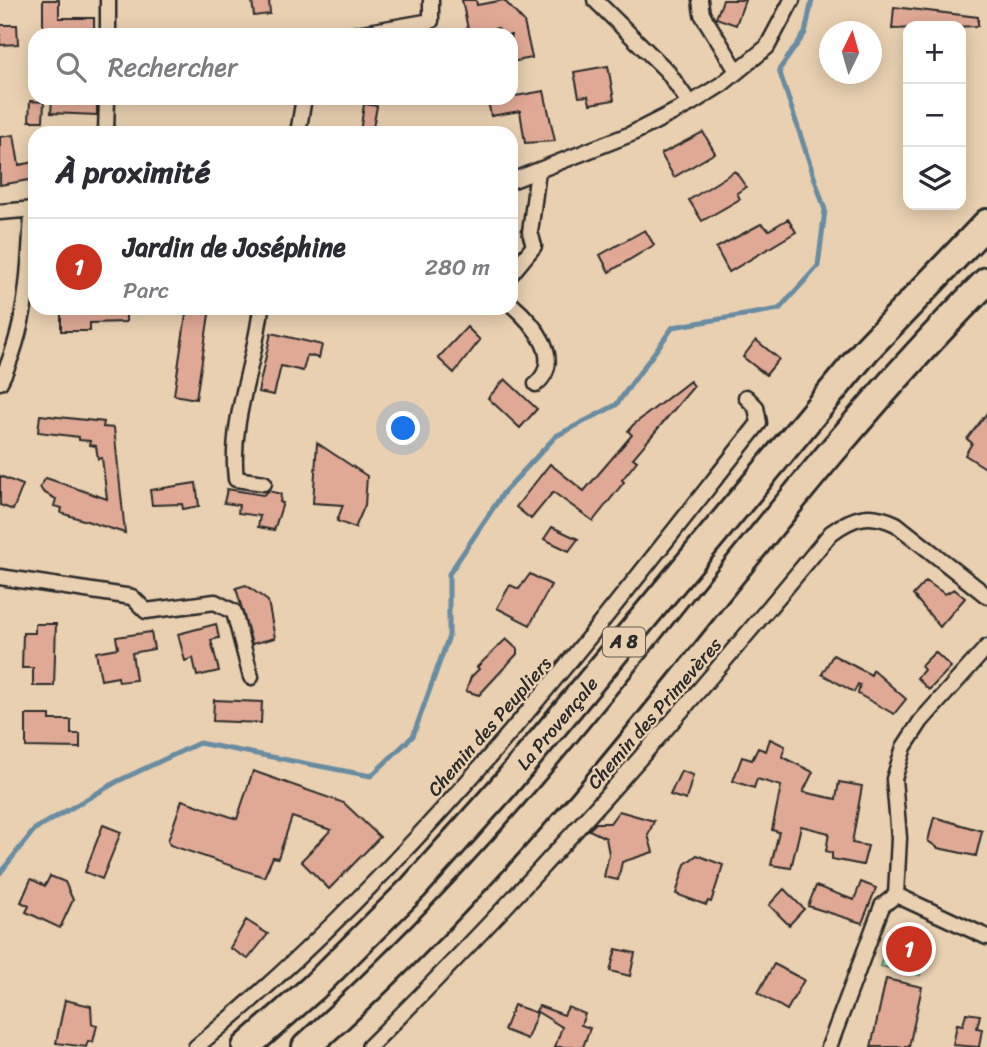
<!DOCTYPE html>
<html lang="fr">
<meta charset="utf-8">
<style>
body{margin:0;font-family:Sriracha,sans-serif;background:#f2f2f3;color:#2b2b33}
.controls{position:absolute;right:21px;top:21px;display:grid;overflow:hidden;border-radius:14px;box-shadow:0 4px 18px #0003}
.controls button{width:63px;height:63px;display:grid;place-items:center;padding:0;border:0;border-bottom:2px solid #e1e1e2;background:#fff;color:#2b2b33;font:35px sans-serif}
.compass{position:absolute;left:819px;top:21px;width:63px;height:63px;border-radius:50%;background:#fff;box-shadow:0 4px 18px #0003;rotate:5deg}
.you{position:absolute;left:404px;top:429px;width:24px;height:24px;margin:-18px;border:5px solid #fff;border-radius:50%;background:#1a73e8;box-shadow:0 0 0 10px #1a73e833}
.badge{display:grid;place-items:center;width:46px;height:46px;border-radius:50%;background:#c8321e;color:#fff;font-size:23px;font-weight:700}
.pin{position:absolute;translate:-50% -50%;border:4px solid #fff;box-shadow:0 2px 7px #0006}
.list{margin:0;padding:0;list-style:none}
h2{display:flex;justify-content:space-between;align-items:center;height:91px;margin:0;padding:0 28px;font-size:30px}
h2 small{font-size:23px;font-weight:400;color:#7c7c81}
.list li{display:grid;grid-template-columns:46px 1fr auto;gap:21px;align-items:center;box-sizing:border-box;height:98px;padding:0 28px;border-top:2px solid #e1e1e2}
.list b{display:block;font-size:26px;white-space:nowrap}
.list p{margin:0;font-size:23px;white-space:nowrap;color:#7c7c81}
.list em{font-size:23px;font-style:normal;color:#7c7c81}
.icon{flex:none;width:38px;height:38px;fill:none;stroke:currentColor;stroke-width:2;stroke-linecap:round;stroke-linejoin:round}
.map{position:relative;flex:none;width:987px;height:1047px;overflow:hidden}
.search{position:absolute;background:#fff;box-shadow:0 4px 18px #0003;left:28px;top:28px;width:490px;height:77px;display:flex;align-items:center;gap:18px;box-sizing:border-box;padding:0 24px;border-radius:21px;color:#7c7c81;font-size:26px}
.panel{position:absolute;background:#fff;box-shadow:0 4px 18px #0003;left:28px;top:126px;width:490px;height:189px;border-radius:21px}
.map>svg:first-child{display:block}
</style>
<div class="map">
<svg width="987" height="1047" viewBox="0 0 987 1047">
<rect width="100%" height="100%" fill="#e9d0b1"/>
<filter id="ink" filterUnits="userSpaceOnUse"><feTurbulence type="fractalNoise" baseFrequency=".0143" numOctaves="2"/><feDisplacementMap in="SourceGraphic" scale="14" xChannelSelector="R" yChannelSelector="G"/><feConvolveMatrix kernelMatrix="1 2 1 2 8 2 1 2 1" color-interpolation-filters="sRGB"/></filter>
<g filter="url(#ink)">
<path fill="#a1e8b5" stroke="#668a70" stroke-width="2" d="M910 926 926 927 933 943 931 965 921 963 920 975 880 966 891 931Z"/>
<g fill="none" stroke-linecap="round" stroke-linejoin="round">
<path stroke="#678ca1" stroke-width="5" d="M0 873 35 829 118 781 199 743 371 776 413 736 449 636V574L504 492 556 436 616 405 673 327 779 309 818 266 825 210 779 70 805 33 812 0"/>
</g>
<path fill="#e0a995" stroke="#2b2b2b" stroke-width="2" d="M43 0H59V18H94V35L43 34Z
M269 0 270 14 254 16 252 1Z
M462 0H476L477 5 504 0 524 22 532 58 511 62V35H500L498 28 469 34Z
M723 0H745L736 25 716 18Z
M894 7 978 17V26L892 29Z
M0 25H17L18 44 0 45Z
M608 66 614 100 590 104 588 96 579 97 574 72Z
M544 91 555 141 525 143 520 111 491 116 488 101Z
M52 99 97 103V115L51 113Z
M30 101 44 102 43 121H29Z
M364 104 377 106 372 133H360Z
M703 132 715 153 674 177 661 154Z
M14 135 19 165 35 162V179L0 185V137Z
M735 171 746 187 737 193 740 199 702 221 689 200Z
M788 219 796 232 729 272 716 248 761 224 769 230Z
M645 230 654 245 609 272 600 255Z
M61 308H126V322L90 323V331H61Z
M187 308H210L196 399 174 395Z
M467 327 480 340 454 373 438 358Z
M271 333 322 345 319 358 307 355 303 371 281 366 274 395 258 392Z
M756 340 779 359 766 375 743 357Z
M505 379 537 409 520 428 488 398Z
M690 381 694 386 633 458 637 461 622 480 624 482 593 521 553 492 531 519 516 507 550 464 584 491 632 435 628 431 633 425Z
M987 413V469L965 455 972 443 967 439Z
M40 415 104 422 103 427 114 428 125 533 61 513 62 508 54 506 56 499 43 492 40 487 46 478 107 499 102 458 98 459 96 446 89 445 90 441 79 440V437L38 432Z
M317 443 367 476 365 505 355 528 337 521 343 505 313 503Z
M0 476 23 485 13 510 0 505Z
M196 483 199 506 183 509 182 504 152 505 150 490Z
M227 489 263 495 269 491 281 494 280 502 283 503 274 530 258 527 260 516 238 513 239 505 224 503Z
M552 527 578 539 569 551 544 539Z
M530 574 551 585 530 625 497 608 510 585 519 589Z
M926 581 945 594 954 589 965 598 940 627 913 595Z
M246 585 268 601 275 638 252 644 236 588Z
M35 624H56L54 686H33V668H22L23 633H35Z
M216 624 219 638 211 640 219 671 197 676 193 658 185 661 178 634Z
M151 632 154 649 132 653 136 680 119 682 118 677 101 680 96 652 118 648 116 637Z
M506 639 517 649V654L479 695 466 691 471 677 479 669 477 667Z
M935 652 951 667 929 690 917 678 924 670 921 666Z
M833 655 871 675 873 670 906 699 894 714 858 694 860 685 858 684 854 692 822 674Z
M214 700 262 702 261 723 213 721Z
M26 715H50V720H71V734H80V748L26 747Z
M770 739 785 746 782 757 813 772 803 792 836 799 839 782 862 786 852 843 868 846 863 865 832 859V853L826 851 829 833 801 826 791 868 771 865 779 832 772 830 781 786 757 779 754 788 733 781 742 757 752 760 758 748 766 751Z
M253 771 344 803 380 837 329 889 301 861 331 830 292 817 278 858 273 857 264 877 170 845 168 841 182 800 237 819Z
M681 771 693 775 686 800 670 795Z
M619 811 654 821 648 835 653 852 622 862 618 880 604 877 609 854 606 838 589 830 596 823H610Z
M934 817 982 831 976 856 938 848 928 841Z
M103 825 121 832 102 879 85 872Z
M697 855 723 865 711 902 708 901 706 905 676 894 685 864Z
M50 876 65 882 73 900 60 928 26 912 29 906 21 902 31 879 45 886Z
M861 882 876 888 862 923 808 906 816 886 854 900Z
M784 889 804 909 789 925 769 905Z
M246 920 268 934 248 959 230 948Z
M616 949 635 953 630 976 610 971Z
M774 964 804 980 787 1010 758 993Z
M886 979 922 987 909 1047H871Z
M65 1000 91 1006 92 1024 97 1025 93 1042 88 1041 86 1047 56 1043Z
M514 1005 537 1013 527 1039 504 1030Z
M539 1006 564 1015 568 1007 585 1014 581 1025 590 1028 583 1047H555L562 1027 536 1011Z
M966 1013 980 1015 977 1028 982 1029 979 1047 953 1045 957 1024 963 1025Z"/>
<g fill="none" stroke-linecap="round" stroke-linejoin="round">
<g stroke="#2b2b2b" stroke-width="19">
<path id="minor" d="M595 0 667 71 690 104
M700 0 702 14 737 71
M108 35V0
M351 35 431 21V0
M106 133 107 98
M298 133 304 98
M511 181 631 134 690 104 722 84 767 47 792 0
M0 212 35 209
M511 274 534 246 530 232 538 171
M511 304C533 323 565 359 536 384
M261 308C255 364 229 422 236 479L264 483
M0 382C27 330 30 267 32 209
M0 577 132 597 146 611 215 602 234 612 251 677
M896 895 987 937
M196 1047C415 869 585 643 759 423L756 407 746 397
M369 1047C533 885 685 711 831 533 854 516 870 512 896 524L987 596
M829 1047 882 906 896 895 899 838 894 779 904 747 921 721 987 647"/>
</g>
<g stroke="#2b2b2b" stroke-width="32">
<path id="motorway" d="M246 1047 313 988 413 888 504 786 867 349 987 223
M306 1047C387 975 461 898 532 817 686 640 821 447 987 281"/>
</g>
<use href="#minor" stroke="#e9d0b1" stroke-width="14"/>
<use href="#motorway" stroke="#e9d0b1" stroke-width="26"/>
</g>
</g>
<g text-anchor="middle" stroke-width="5" stroke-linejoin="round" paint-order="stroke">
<rect fill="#e9d0b1" stroke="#645c53" stroke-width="2" x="603" y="627.5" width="42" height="29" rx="5"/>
<g font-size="18" font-weight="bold" fill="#2b2b2b">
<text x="624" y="648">A 8</text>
</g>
<g font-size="19" fill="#2b2b2b" stroke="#e9d0b1">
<text transform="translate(654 713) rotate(-49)" y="7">Chemin des Primevères</text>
<text transform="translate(557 723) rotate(-50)" y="7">La Provençale</text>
<text transform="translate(489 726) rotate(-49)" y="7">Chemin des Peupliers</text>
</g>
</g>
</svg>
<div class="controls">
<button>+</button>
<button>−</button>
<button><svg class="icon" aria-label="layers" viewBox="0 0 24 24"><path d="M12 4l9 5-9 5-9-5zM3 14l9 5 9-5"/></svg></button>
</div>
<svg class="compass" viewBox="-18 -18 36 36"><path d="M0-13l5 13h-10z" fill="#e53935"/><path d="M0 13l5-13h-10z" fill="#7c7c81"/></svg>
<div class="you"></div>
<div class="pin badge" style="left:909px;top:949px">1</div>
<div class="search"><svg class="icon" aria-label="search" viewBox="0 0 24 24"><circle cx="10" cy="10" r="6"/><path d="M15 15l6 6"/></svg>Rechercher</div>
<section class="panel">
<h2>À proximité<small></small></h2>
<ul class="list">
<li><span class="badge">1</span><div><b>Jardin de Joséphine</b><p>Parc</p></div><em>280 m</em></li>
</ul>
</section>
</div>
